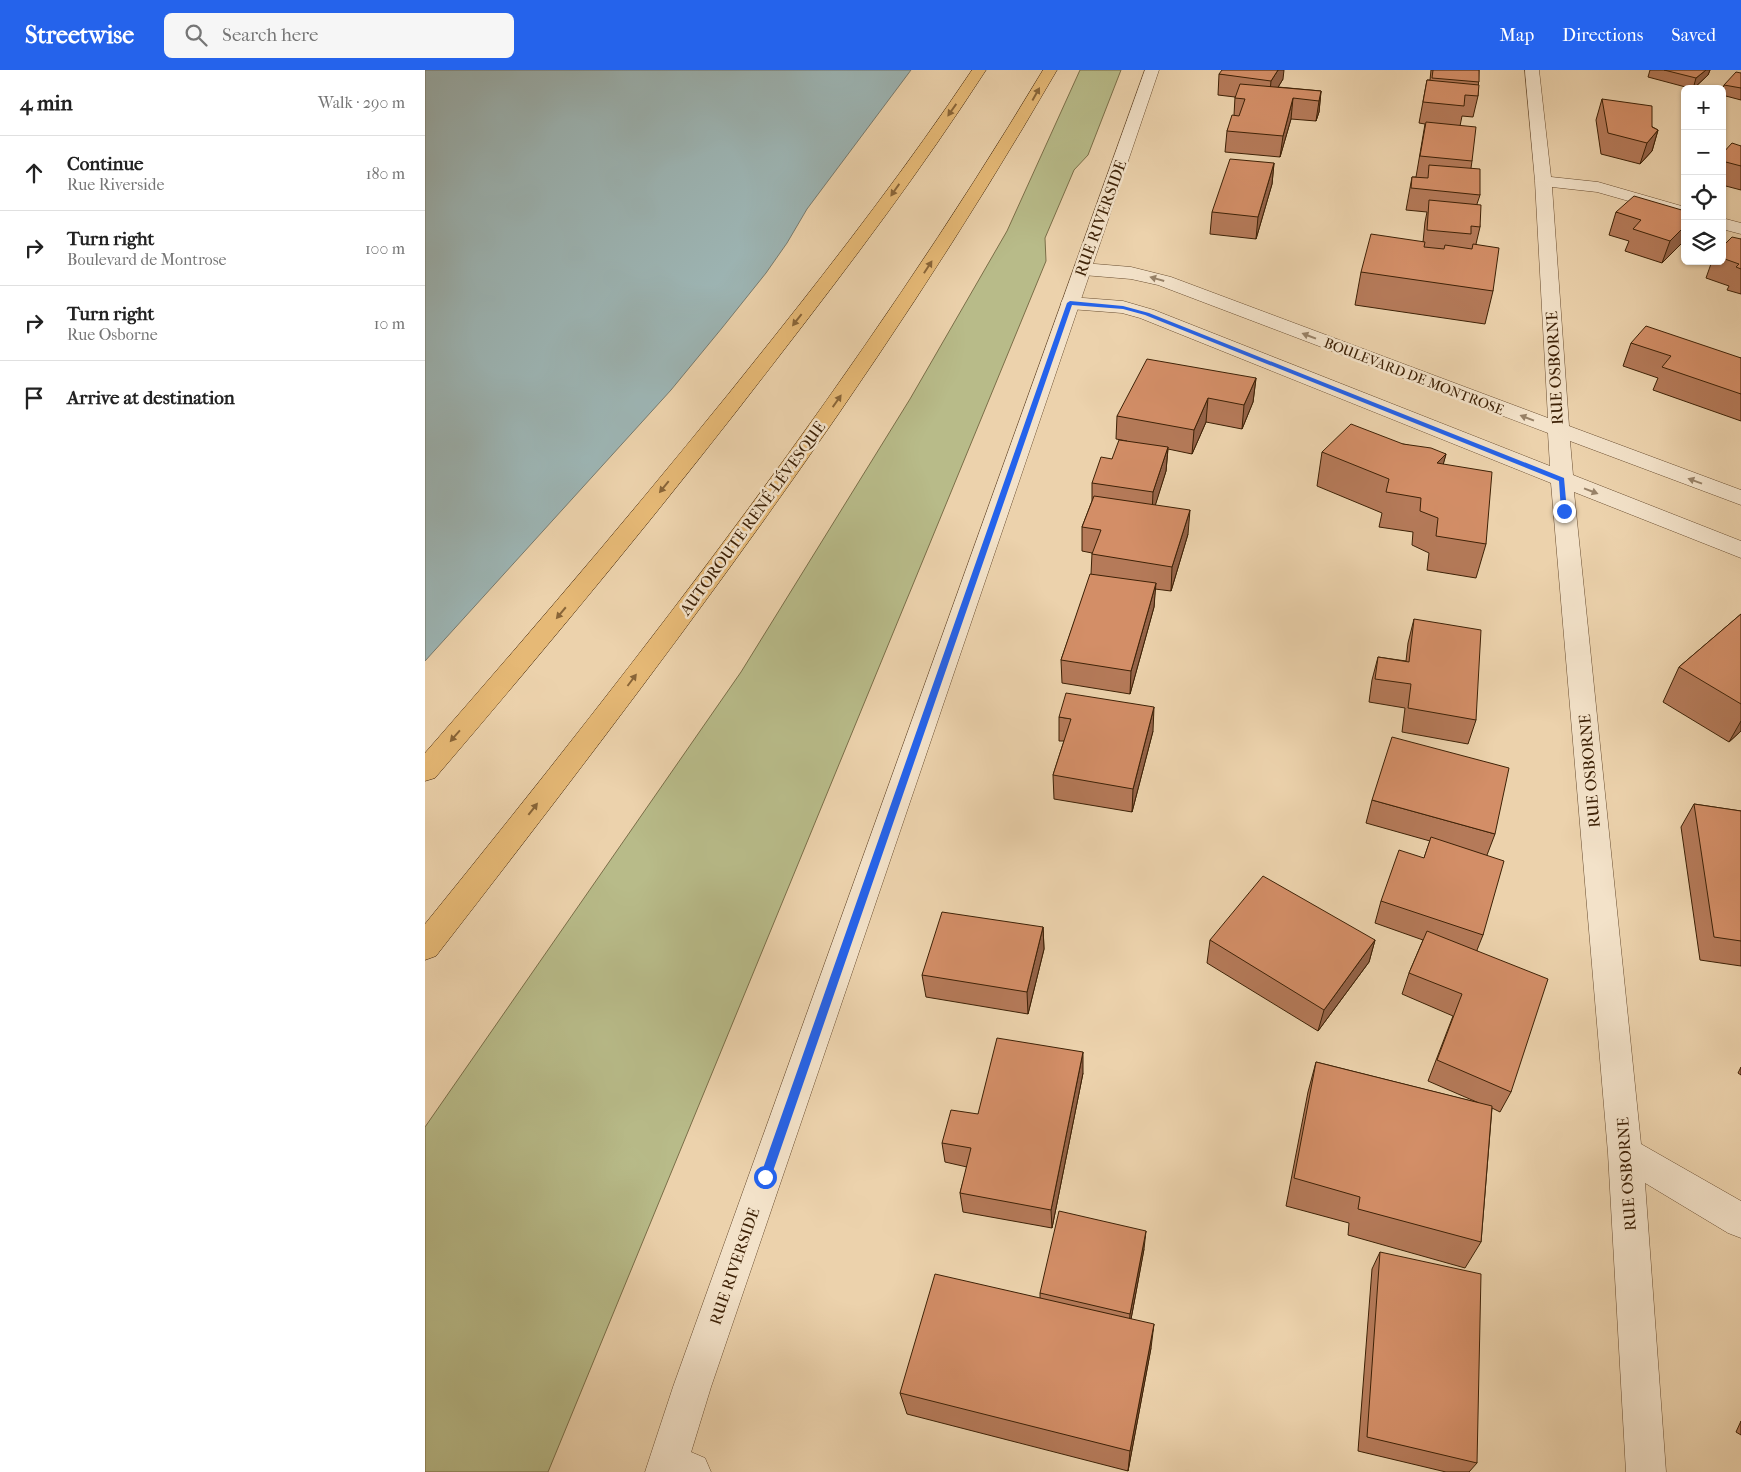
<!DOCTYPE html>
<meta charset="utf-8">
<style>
body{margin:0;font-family:"IM FELL French Canon",serif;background:#f6f6f6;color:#222}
.controls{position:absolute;right:15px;top:15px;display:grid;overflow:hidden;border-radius:8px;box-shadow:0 1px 4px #0004}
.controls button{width:45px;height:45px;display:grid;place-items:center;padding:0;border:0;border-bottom:1px solid #e0e0e0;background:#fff;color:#222;font:25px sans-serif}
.stop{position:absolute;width:15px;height:15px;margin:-11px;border:4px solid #2563eb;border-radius:50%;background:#fff}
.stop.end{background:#2563eb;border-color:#fff;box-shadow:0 1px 5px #0008}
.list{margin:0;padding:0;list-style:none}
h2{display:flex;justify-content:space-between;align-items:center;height:65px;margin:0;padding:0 20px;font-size:21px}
h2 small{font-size:16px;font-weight:400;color:#767676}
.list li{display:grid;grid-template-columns:32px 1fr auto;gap:15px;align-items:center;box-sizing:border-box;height:75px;padding:0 20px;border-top:1px solid #e0e0e0}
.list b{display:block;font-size:19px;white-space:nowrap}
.list p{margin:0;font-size:16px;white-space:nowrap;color:#767676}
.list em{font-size:16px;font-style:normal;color:#767676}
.icon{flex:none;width:28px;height:28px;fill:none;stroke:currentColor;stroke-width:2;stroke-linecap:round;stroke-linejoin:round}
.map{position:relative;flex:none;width:1316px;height:1402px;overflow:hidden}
header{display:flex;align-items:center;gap:30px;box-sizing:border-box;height:70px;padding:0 25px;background:#2563eb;color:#fff}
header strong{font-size:24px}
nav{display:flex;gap:28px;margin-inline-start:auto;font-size:18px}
.search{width:350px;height:45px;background:#f6f6f6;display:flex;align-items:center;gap:12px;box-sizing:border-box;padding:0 18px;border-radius:8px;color:#767676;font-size:19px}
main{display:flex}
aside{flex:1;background:#fff}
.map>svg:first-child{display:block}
</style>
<header>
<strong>Streetwise</strong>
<div class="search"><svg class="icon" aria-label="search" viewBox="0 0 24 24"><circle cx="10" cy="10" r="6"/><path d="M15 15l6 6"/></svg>Search here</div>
<nav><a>Map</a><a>Directions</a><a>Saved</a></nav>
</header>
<main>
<aside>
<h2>4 min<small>Walk · 290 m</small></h2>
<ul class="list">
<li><svg class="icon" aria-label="ahead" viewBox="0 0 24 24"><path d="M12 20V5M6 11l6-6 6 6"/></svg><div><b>Continue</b><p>Rue Riverside</p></div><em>180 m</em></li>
<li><svg class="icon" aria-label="right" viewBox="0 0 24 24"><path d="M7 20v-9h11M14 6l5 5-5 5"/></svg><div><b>Turn right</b><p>Boulevard de Montrose</p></div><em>100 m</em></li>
<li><svg class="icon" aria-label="right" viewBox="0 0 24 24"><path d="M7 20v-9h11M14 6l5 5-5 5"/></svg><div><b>Turn right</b><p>Rue Osborne</p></div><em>10 m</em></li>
<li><svg class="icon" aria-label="arrive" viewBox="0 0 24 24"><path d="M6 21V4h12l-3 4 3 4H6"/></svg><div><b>Arrive at destination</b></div></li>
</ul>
</aside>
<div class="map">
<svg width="1316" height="1402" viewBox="0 0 1316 1402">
<rect width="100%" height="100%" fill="#ecd2ac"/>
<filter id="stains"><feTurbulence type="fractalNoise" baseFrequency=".004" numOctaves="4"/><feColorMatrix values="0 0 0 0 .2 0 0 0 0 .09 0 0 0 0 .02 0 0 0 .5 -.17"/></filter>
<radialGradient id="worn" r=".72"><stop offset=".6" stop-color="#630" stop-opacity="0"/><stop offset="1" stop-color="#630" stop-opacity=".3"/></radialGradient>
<path fill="#b8bb89" stroke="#7a6e48" d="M655 0H696L663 85 649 100 620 168 621 191 123 1402H0V1057L316 602 485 329 582 161Z"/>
<path fill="#9db5b4" stroke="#777a6e" d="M0 0H486L382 139 362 173 341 203 297 258 246 320 0 591Z"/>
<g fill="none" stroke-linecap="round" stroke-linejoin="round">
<g stroke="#694d30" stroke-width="1">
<path id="minor" d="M1100 0H1114L1126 107 1173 112 1260 137V147L1172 122 1127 117 1144 356 1316 420V435L1145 371 1148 405 1316 471V488L1149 422 1216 1074 1316 1131V1168L1303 1163 1220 1113 1241 1402H1201L1183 1083 1126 413 715 248 697 243 645 239 638 237 636 233 638 229 645 227 698 231 729 240 1125 396 1123 363 733 215 706 209 658 205 652 203 649 199 652 195 658 193 706 197 746 207 1123 348 1110 111Z
M1297 148 1316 153V164L1297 159Z
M242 1377 266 1382 280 1388 286 1402H224L222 1397 228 1383Z"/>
</g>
<g stroke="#694d30" stroke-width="1">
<path id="tertiary" d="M720 0H734L286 1317 260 1402H220L248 1317Z"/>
</g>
<g stroke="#3d2106" stroke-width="1">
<path id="motorway" d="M547 0H561C497 99 427 192 355 285 244 430 128 570 10 708L0 711V683C118 548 234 412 345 272 415 184 484 94 547 0Z
M618 0H632C451 313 232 601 11 886L0 890V854C221 581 437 302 618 0Z"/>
</g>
<use href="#minor" fill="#f3e2c9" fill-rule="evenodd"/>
<use href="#tertiary" fill="#f3e2c9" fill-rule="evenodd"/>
<use href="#motorway" fill="#e6b976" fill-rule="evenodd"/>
</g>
<path fill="#b57a59" stroke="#3d2106" d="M1006 0H1054L1053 26 1048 47 1037 46 1035 56 1047 91 1046 98 1055 125 1052 134 1055 157 1051 174 1068 221 1060 254 930 235 936 202 998 172 1000 152 1002 142 981 140 987 107H991L1000 54 994 53 1002 10H1005Z
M1225 0H1285L1283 5 1268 19 1223 7Z
M1316 3V30L1297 25V21L1299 15Z
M794 4 858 9 853 17 896 21 894 42 891 51 866 49 855 87 800 82 802 61 809 45 810 27 793 25Z
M1177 29 1233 60 1227 81 1215 94 1176 84 1171 50Z
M1316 76V120L1297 115V84Z
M849 93 847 114 831 169 785 164 787 142Z
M1260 141V170L1237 193 1200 181 1204 171 1184 165 1191 142Z
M1316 169V224L1302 220 1304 216 1281 208 1287 191H1297V177Z
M1206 273 1316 288V351L1228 320 1233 308 1198 296Z
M831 308 828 332 817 359 781 352 767 384 743 379 741 401 730 435 763 464 746 521 730 519 729 537 705 624 637 613 636 590 666 504 667 483 657 481V457L667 431V413L702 371 691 369 692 346Z
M978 374 1021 384 1018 394 1061 474 1051 508 1002 500 1004 483 987 475 988 462 954 457 957 443 892 416 897 382Z
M1316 544V661L1304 672 1238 632 1254 597Z
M989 549 1051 650 1043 674 977 662 980 638 944 632 947 610 953 587 981 591 983 573Z
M634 647 728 661 707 742 629 729 628 705 639 671H634Z
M947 730 1070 764 1062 785 1058 865 1052 880 1086 1022 1075 1042 1067 1038 1056 1172 1040 1198 923 1165 924 1153 861 1136 883 1022 891 992 1054 1033 1003 1011 1028 946 977 924 984 903 998 870 950 853 956 831 999 788 1005 771 941 753Z
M1269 734 1316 741V896L1275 890 1256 757Z
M618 857 619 879 603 944 501 927 497 905Z
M785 870H950L944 892 893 961 782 893Z
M1316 997V1005L1313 1003Z
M658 1003 627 1158 538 1142 535 1123 542 1097 520 1092 517 1073 553 1044Z
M719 1179 706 1249 726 1278 703 1401 482 1344 475 1323 615 1228V1223Z
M955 1182 1052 1393 1044 1402H1021L933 1381 947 1199Z
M1316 1351V1365L1311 1362Z"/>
<path fill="#946348" stroke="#3d2106" d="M853 0H859L858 9 844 32 846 11Z
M1281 0H1285L1283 5 1268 19 1271 8Z
M896 21 894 42 891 51 894 31Z
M868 28 866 49 855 87 858 66Z
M1233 60 1227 81 1215 94 1222 73Z
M849 93 847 114 831 169 833 147Z
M1260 156V170L1237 193 1245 171Z
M831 308 828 332 817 359 819 335Z
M783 328 781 352 767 384 769 360Z
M743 377 741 401 727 446 728 422Z
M1021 384 1012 418V393Z
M765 440 763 464 746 521 747 497Z
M731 513 729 537 705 624 706 601Z
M729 637 728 661 707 742 708 719Z
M1316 651V661L1304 672Z
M618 857 619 879 603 944 602 922Z
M950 870 944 892 893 961 899 940Z
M658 982V1003L627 1158 626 1140Z
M721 1161 719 1179 704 1260 705 1244Z
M729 1254 726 1278 703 1401 705 1381Z"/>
<path fill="#d38e67" stroke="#3d2106" d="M797 0H853L846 11 794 4Z
M1008 0H1054V12L1007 8Z
M1239 0H1281L1271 8Z
M1311 2 1316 3V18L1299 15Z
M1002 10 1054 15 1053 26 1040 25 1039 36 998 32Z
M815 14 896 21 894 31 868 28 858 66 802 61 807 45 814 46 820 29 810 28Z
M1177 29 1227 36V57L1233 60 1222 73 1183 63Z
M1001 52 1051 57 1047 91 995 86Z
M1307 73 1316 76V96L1297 91V84Z
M805 89 849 93 833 147 787 142Z
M1004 95 1055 99V125L986 118 987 107 1003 108Z
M1209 126 1260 141V156L1245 171 1208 159 1216 150 1191 142Z
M1004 130 1056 135 1055 157 1046 156V164L1002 160Z
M946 164 1000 172 999 177 1019 179 1020 175 1047 179 1048 174 1074 178 1068 221 936 202Z
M1307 167 1316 169V199L1311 197 1314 194 1297 188V177Z
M1221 256 1316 288V324L1237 297 1246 286 1206 273Z
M722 289 831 308 819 335 783 328 769 360 692 346Z
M926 354 978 374 1006 378 1021 384 1012 393 1067 402 1061 474 1011 466 1013 448 995 441 996 428 961 422 964 409 897 382Z
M694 370 743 377 728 422 667 413 676 387 687 389Z
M669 426 765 440 747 497 667 484 676 460 657 457Z
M665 504 731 513 706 601 636 590Z
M1316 544V634L1254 597Z
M989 549 1056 560 1051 650 983 638 986 614 950 609 953 587 984 592Z
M641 623 729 637 708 719 628 705 646 649 634 647Z
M967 667 1084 698 1070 764 947 730Z
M1269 734 1316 741V871L1289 867Z
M1006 767 1079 791 1058 865 956 831 974 780 999 788Z
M838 806 950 870 899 940 785 870Z
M517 842 618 857 602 922 497 905Z
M1002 861 1123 909 1086 1022 1012 990 1037 924 984 903Z
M572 968 658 982 626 1140 535 1123 546 1078 517 1073 526 1040 553 1044Z
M891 992 1067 1036 1056 1172 933 1139 935 1127 869 1108Z
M634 1141 721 1161 705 1244 615 1223Z
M955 1182 1056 1204 1052 1393 942 1367Z
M510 1204 729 1254 705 1381 475 1323Z"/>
<defs><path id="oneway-solid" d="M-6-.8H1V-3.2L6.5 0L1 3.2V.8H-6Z" transform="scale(1.25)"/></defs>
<g fill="#896538">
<use href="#oneway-solid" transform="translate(611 24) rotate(-61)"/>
<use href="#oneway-solid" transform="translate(527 40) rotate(125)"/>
<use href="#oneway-solid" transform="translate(470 120) rotate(125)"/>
<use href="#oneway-solid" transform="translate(503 197) rotate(-57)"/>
<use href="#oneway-solid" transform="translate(372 250) rotate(128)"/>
<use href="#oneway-solid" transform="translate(412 331) rotate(-55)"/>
<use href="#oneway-solid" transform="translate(239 417) rotate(129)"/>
<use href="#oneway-solid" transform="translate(136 543) rotate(130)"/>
<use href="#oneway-solid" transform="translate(207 610) rotate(-53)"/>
<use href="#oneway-solid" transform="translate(30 666) rotate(131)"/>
<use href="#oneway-solid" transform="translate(108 739) rotate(-52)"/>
</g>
<g fill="#988268">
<use href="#oneway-solid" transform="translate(732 209) rotate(-164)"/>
<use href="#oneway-solid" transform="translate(884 266) rotate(-159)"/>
<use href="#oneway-solid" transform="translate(1102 348) rotate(-159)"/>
<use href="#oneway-solid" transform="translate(1270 411) rotate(-160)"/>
<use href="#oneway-solid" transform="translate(1166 421) rotate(21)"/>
</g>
<path fill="#2563eb" d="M645 231 698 236 724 243 1139 408 1142 441 1139 443 1136 441 1134 411 720 245 698 239 647 235 346 1107 340 1112 335 1107 642 233Z"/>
<g text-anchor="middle" stroke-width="5" stroke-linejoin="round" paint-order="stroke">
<g font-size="14" fill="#3d2106" stroke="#f3e2c9">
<text transform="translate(989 306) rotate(21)" y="5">BOULEVARD DE MONTROSE</text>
</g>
<g font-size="16" fill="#3d2106" stroke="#f3e2c9">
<text transform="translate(675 148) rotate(-70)" y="6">RUE RIVERSIDE</text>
<text transform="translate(1129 298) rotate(-93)" y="6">RUE OSBORNE</text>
<text transform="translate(327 448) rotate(-54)" y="6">AUTOROUTE RENÉ-LÉVESQUE</text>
<text transform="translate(1164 701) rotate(-95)" y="6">RUE OSBORNE</text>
<text transform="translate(1201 1104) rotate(-94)" y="6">RUE OSBORNE</text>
<text transform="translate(309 1196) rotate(-71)" y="6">RUE RIVERSIDE</text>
</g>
</g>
<rect width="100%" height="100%" filter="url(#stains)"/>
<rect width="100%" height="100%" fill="url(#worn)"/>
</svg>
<div class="controls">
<button>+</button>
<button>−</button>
<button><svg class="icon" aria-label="locate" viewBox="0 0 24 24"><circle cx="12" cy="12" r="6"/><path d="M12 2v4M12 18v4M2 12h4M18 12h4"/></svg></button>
<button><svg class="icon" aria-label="layers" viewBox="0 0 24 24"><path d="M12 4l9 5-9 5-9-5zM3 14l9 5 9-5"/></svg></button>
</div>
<div class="stop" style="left:340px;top:1107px"></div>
<div class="stop end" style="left:1139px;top:441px"></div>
</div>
</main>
